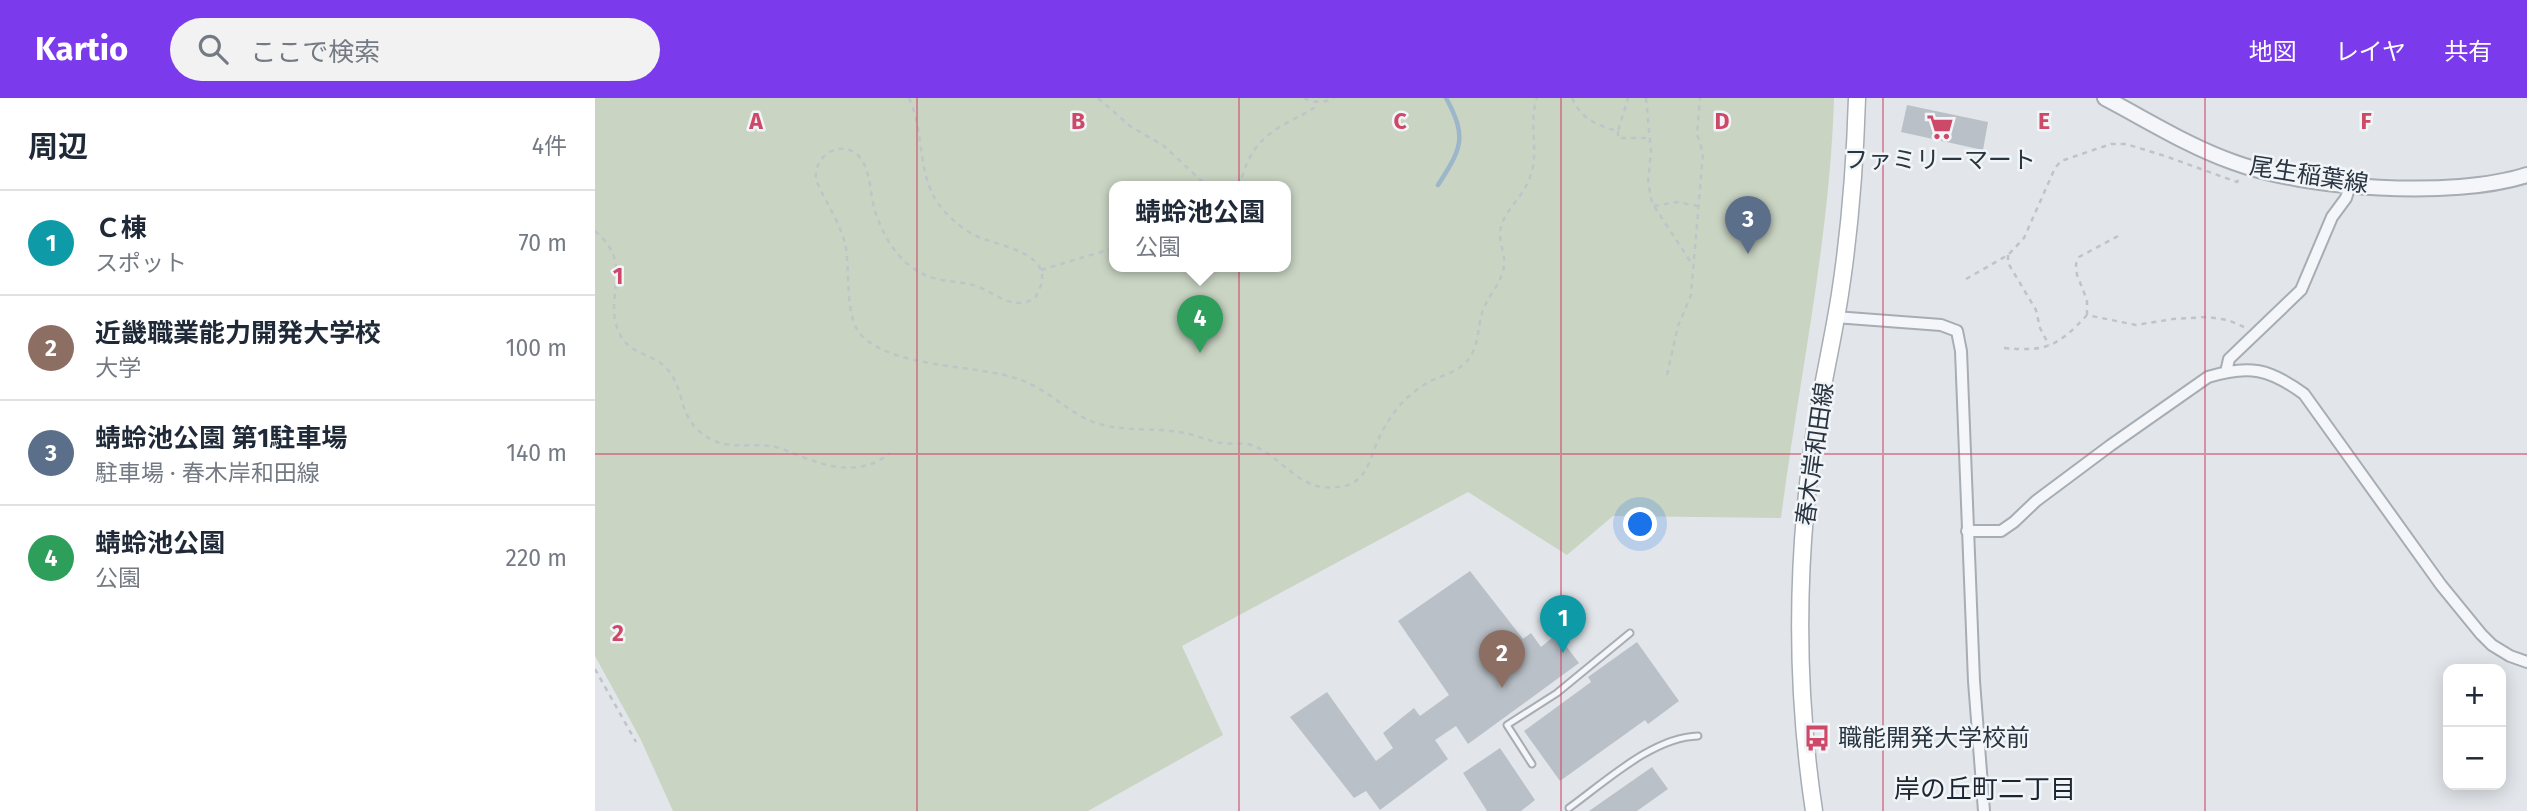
<!DOCTYPE html>
<html lang="ja">
<meta charset="utf-8">
<style>
body{margin:0;font-family:"Fira Sans","Noto Sans JP",sans-serif;background:#f2f2f3;color:#1f2937}
.controls{position:absolute;right:21px;bottom:21px;display:grid;overflow:hidden;border-radius:14px;box-shadow:0 4px 18px #0003}
.controls button{width:63px;height:63px;display:grid;place-items:center;padding:0;border:0;border-bottom:2px solid #e0e1e3;background:#fff;color:#1f2937;font:35px sans-serif}
.you{position:absolute;left:1046px;top:427px;width:24px;height:24px;margin:-18px;border:5px solid #fff;border-radius:50%;background:#1a73e8;box-shadow:0 0 0 10px #1a73e833}
.badge{display:grid;place-items:center;width:46px;height:46px;border-radius:50%;background:#7c3aed;color:#fff;font-size:23px;font-weight:700}
.pin{position:absolute;translate:-50% -58px;filter:drop-shadow(0 2px 4px #0008)}
.pin::after{content:'';position:absolute;top:37px;width:24px;height:21px;background:inherit;clip-path:polygon(0 0,100% 0,50% 100%)}
.popup{position:absolute;left:514px;top:83px;width:182px;height:91px;box-sizing:border-box;display:grid;place-content:center;border-radius:14px;background:#fff;filter:drop-shadow(0 2px 5px #0005);font-size:23px;white-space:nowrap;color:#747a83}
.popup b{font-size:26px;color:#1f2937}
.popup::after{content:'';position:absolute;left:50%;top:100%;margin-left:-14px;border:14px solid transparent;border-top-color:#fff}
.list{margin:0;padding:0;list-style:none}
h2{display:flex;justify-content:space-between;align-items:center;height:91px;margin:0;padding:0 28px;font-size:30px}
h2 small{font-size:23px;font-weight:400;color:#747a83}
.list li{display:grid;grid-template-columns:46px 1fr auto;gap:21px;align-items:center;box-sizing:border-box;height:105px;padding:0 28px;border-top:2px solid #e0e1e3}
.list b{display:block;font-size:26px;white-space:nowrap}
.list p{margin:0;font-size:23px;white-space:nowrap;color:#747a83}
.list em{font-size:23px;font-style:normal;color:#747a83}
.icon{flex:none;width:38px;height:38px;fill:none;stroke:currentColor;stroke-width:2;stroke-linecap:round;stroke-linejoin:round}
.map{position:relative;flex:none;width:1932px;height:713px;overflow:hidden}
header{display:flex;align-items:center;gap:42px;box-sizing:border-box;height:98px;padding:0 35px;background:#7c3aed;color:#fff}
header strong{font-size:33px}
nav{display:flex;gap:38px;margin-inline-start:auto;font-size:24px}
.search{width:490px;height:63px;background:#f2f2f3;display:flex;align-items:center;gap:18px;box-sizing:border-box;padding:0 24px;border-radius:38px;color:#747a83;font-size:26px}
main{display:flex}
aside{flex:1;background:#fff}
.map>svg:first-child{display:block}
</style>
<header>
<strong>Kartio</strong>
<div class="search"><svg class="icon" aria-label="search" viewBox="0 0 24 24"><circle cx="10" cy="10" r="6"/><path d="M15 15l6 6"/></svg>ここで検索</div>
<nav><a>地図</a><a>レイヤ</a><a>共有</a></nav>
</header>
<main>
<aside>
<h2>周辺<small>4件</small></h2>
<ul class="list">
<li><span class="badge" style="background:#0f9aa8">1</span><div><b>Ｃ棟</b><p>スポット</p></div><em>70 m</em></li>
<li><span class="badge" style="background:#8d6e63">2</span><div><b>近畿職業能力開発大学校</b><p>大学</p></div><em>100 m</em></li>
<li><span class="badge" style="background:#5c6f8a">3</span><div><b>蜻蛉池公園 第1駐車場</b><p>駐車場 · 春木岸和田線</p></div><em>140 m</em></li>
<li><span class="badge" style="background:#2e9e5b">4</span><div><b>蜻蛉池公園</b><p>公園</p></div><em>220 m</em></li>
</ul>
</aside>
<div class="map">
<svg width="1932" height="713" viewBox="0 0 1932 713">
<rect width="100%" height="100%" fill="#e2e6ea"/>
<path fill="#c9d4c3" fill-rule="evenodd" d="M0 0H1239C1235 141 1204 280 1186 420L1018 418 972 457 873 394 587 548 628 637 493 713H78L45 640 0 558ZM519 89H691V169H519Z"/>
<g fill="none" stroke-linecap="round" stroke-linejoin="round">
<path stroke="#9db7ca" stroke-width="4.5" d="M843 87C866 51 873 40 851 0"/>
</g>
<path fill="#b9c0c7" d="M1312 7 1393 24 1388 52 1306 34Z
M875 473 928 541 936 535 946 549 962 536 984 565 873 646 861 628 840 642 853 661 785 712 771 693 759 700 695 619 732 594 781 663 798 650 788 635 819 610 825 618 854 597 803 523Z
M1042 544 1084 603 1053 626 1050 622 965 683 929 633 996 584 993 579Z
M905 650 940 702 926 713H892L868 675Z
M1057 669 1073 691 1042 713H994Z"/>
<g fill="none" stroke-linecap="round" stroke-linejoin="round">
<g stroke="#a7adb4" stroke-width="9">
<path id="service" d="M937 666 912 627 962 595 1035 535
M974 710C1010 684 1058 639 1103 638"/>
</g>
<g stroke="#a7adb4" stroke-width="14">
<path id="minor" d="M1240 219 1346 227 1362 233 1366 253 1379 583 1389 713
M1631 274 1634 261 1706 192 1737 119 1751 100 1755 87
M1372 433H1406L1419 424 1441 403 1516 347 1613 279C1654 266 1675 271 1709 296L1846 487 1886 536 1897 547 1915 558 1932 564"/>
</g>
<g stroke="#a7adb4" stroke-width="18">
<path id="tertiary" d="M1510 0C1552 22 1593 48 1638 64 1710 91 1858 101 1932 77"/>
</g>
<g stroke="#a7adb4" stroke-width="19">
<path id="secondary" d="M1219 713C1201 594 1201 472 1217 353 1224 300 1237 248 1245 196 1255 131 1260 66 1262 0"/>
</g>
<path stroke="#c0c4c9" stroke-width="2.5" stroke-dasharray="5 5" stroke-linecap="butt" d="M314 0C332 39 319 87 355 119 362 126 371 133 381 138 409 150 469 156 439 201 417 212 403 197 384 189 371 184 356 184 342 181 309 173 290 144 280 113 275 97 276 75 266 61 252 40 218 53 221 82 230 103 244 123 250 145 256 171 248 221 268 239 303 271 380 266 423 281 455 291 475 319 508 327 536 334 565 329 594 336 603 338 612 342 621 344 633 347 645 344 656 347 688 358 703 394 741 389 749 389 756 387 762 382 773 373 776 359 781 347 787 332 795 319 805 307 812 299 822 291 832 285 846 277 866 274 875 259 885 244 882 226 889 210 895 195 907 184 909 168 911 155 902 142 906 129 912 107 933 97 938 68 942 45 934 23 942 0
M503 0 535 28 569 48 613 89
M709 0C720 5 728 5 739 0
M977 0C986 21 1003 28 1023 33L1033 0
M1051 0 1056 53 1053 84 1057 105 1097 166
M1023 33V40H1055
M644 89C652 59 662 41 690 26 700 20 710 16 720 9V4
M1059 108 1082 104 1103 108
M0 133C40 166 9 197 23 232 34 259 56 253 72 271 91 291 81 319 112 339 137 355 164 341 190 352 224 366 262 382 295 355
M1413 157V165L1441 212 1445 230 1454 247
M446 172 519 150
M1371 181 1413 157 1429 140 1460 70 1466 63 1516 46H1531L1570 58 1642 84 1644 81
M1492 217V202L1482 177 1481 166 1484 159 1523 138
M1409 250C1452 254 1463 248 1492 217L1541 227 1578 221 1612 219 1633 222 1649 229
M1072 277 1083 228 1096 197 1108 55 1102 36 1105 0
M0 571 41 644"/>
<use href="#service" stroke="#f5f6f9" stroke-width="5"/>
<use href="#minor" stroke="#f5f6f9" stroke-width="10"/>
<use href="#tertiary" stroke="#f5f6f9" stroke-width="14"/>
<use href="#secondary" stroke="#fff" stroke-width="16"/>
</g>
<path fill="none" stroke="#ce4968" stroke-width="2" stroke-opacity="0.55" d="M322 0V713M644 0V713M966 0V713M1288 0V713M1610 0V713M0 356H1932"/>
<defs>
<g id="supermarket-bare" transform="scale(2.1)"><path d="M-6-5.5h2.5l.6 2H6L4.5 2H-2.5L-4.4-4H-6ZM-1.5 3.2a1.3 1.3 0 1 0 .1 0ZM3 3.2a1.3 1.3 0 1 0 .1 0Z" fill="#ce4968" stroke="#f2f5f8" stroke-width="2.5" paint-order="stroke"/></g>
<g id="bus-bare" transform="scale(2.1)"><path d="M-5-6H5V4H4V6H2V4H-2V6H-4V4H-5ZM-3.5-4V0h7V-4ZM-3.5 1.2v1.5H-2V1.2ZM2 1.2v1.5H3.5V1.2Z" fill="#ce4968" stroke="#f2f5f8" stroke-width="2.5" paint-order="stroke"/></g>
</defs>
<g fill-rule="evenodd">
<use href="#supermarket-bare" x="1345" y="29"/>
<use href="#bus-bare" x="1222" y="640"/>
</g>
<g text-anchor="middle" stroke-width="5" stroke-linejoin="round" paint-order="stroke">
<g font-size="24" fill="#2a3542" stroke="#f2f5f8">
<text x="1345" y="70">ファミリーマート</text>
<text x="1243" y="648" text-anchor="start">職能開発大学校前</text>
</g>
<g font-size="24" fill="#2a3542" stroke="#f2f5f8">
<text transform="translate(1714 77) rotate(9)" y="8">尾生稲葉線</text>
<text transform="translate(1220 356) rotate(-82)" y="8">春木岸和田線</text>
</g>
<g font-size="26" fill="#1c2633" stroke="#f2f5f8">
<text x="1390" y="700">岸の丘町二丁目</text>
</g>
</g>
<g font-size="23" text-anchor="middle" font-weight="bold" fill="#ce4968" stroke="#f2f5f8" stroke-width="5" stroke-linejoin="round" paint-order="stroke">
<text x="161" y="31">A</text>
<text x="483" y="31">B</text>
<text x="805" y="31">C</text>
<text x="1127" y="31">D</text>
<text x="1449" y="31">E</text>
<text x="1771" y="31">F</text>
<text x="23" y="186">1</text>
<text x="23" y="543">2</text>
</g>
</svg>
<div class="controls">
<button>+</button>
<button>−</button>
</div>
<div class="you"></div>
<div class="pin badge" style="left:968px;top:555px;background:#0f9aa8">1</div>
<div class="pin badge" style="left:907px;top:590px;background:#8d6e63">2</div>
<div class="pin badge" style="left:1153px;top:156px;background:#5c6f8a">3</div>
<div class="pin badge" style="left:605px;top:255px;background:#2e9e5b">4</div>
<div class="popup"><b>蜻蛉池公園</b>公園</div>
</div>
</main>
